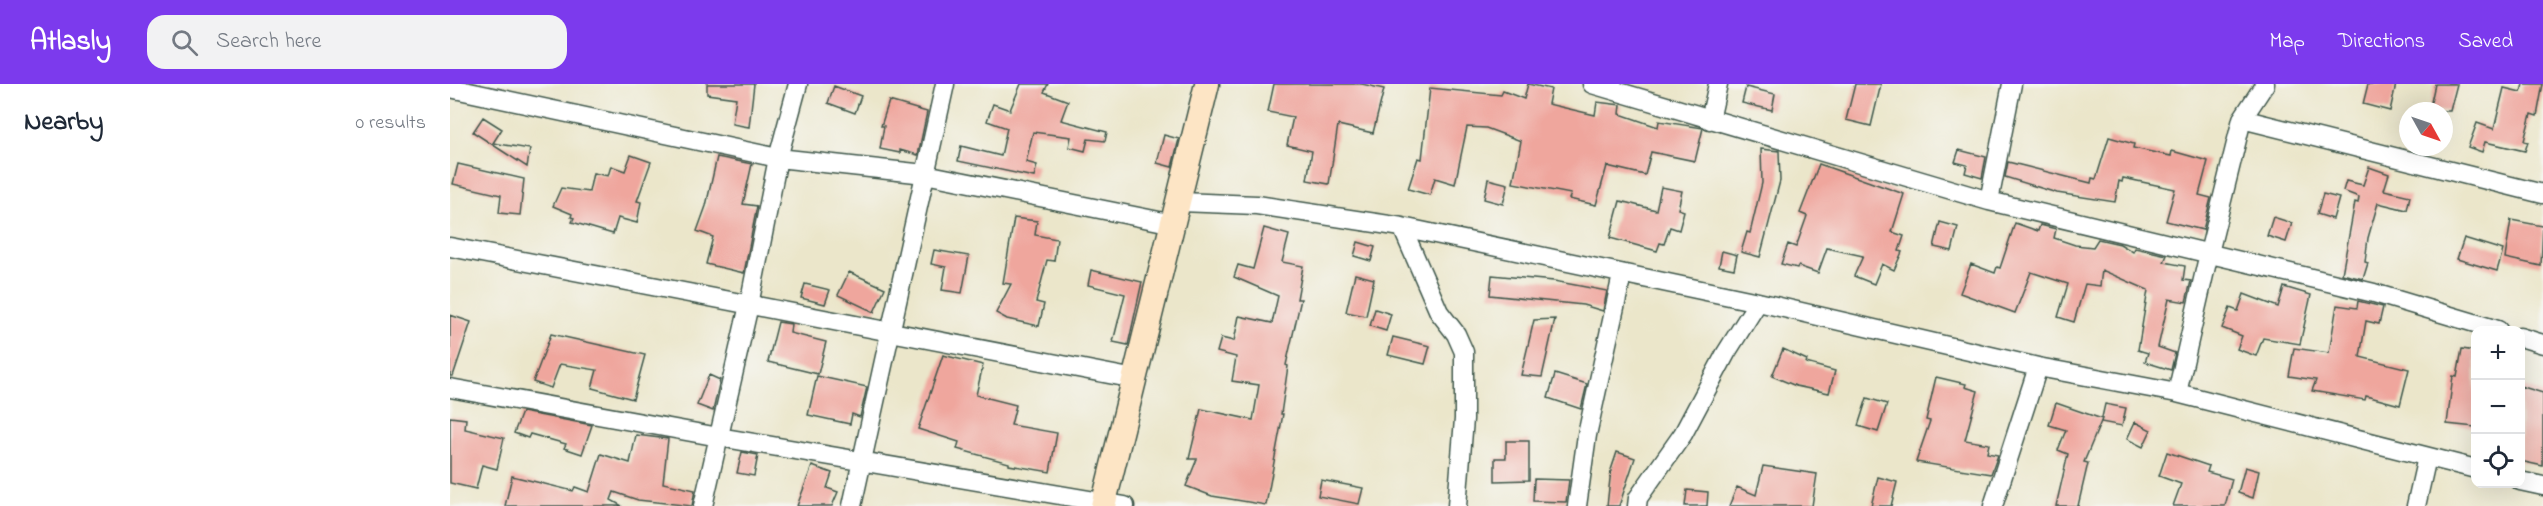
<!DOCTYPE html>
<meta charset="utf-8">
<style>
body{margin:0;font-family:"Indie Flower",sans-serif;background:#f2f2f3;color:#1f2937}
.controls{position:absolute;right:18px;bottom:18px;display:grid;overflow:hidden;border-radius:12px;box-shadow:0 6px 24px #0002}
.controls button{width:54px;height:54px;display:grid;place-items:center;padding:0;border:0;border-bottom:2px solid #e0e1e3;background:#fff;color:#1f2937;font:30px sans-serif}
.compass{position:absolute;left:1949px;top:18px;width:54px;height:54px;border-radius:50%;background:#fff;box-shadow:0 6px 24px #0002;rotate:130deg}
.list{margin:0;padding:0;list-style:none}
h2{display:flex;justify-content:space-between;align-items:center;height:78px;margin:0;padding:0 24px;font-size:26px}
h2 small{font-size:20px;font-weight:400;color:#747a83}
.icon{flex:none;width:33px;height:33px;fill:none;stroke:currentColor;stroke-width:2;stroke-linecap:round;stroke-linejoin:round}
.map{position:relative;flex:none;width:2093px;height:422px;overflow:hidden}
header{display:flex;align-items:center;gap:36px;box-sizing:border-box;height:84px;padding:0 30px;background:#7c3aed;color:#fff}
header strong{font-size:28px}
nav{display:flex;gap:33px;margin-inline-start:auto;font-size:21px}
.search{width:420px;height:54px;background:#f2f2f3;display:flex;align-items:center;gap:15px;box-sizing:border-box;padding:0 21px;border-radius:18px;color:#747a83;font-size:22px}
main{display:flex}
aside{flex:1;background:#fff}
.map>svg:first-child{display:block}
</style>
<header>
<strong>Atlasly</strong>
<div class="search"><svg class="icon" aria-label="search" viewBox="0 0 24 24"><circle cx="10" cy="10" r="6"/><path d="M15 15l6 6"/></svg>Search here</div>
<nav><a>Map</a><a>Directions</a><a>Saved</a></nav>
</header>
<main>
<aside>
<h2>Nearby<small>0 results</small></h2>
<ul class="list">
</ul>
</aside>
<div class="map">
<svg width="2093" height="422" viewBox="0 0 2093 422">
<rect width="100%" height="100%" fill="#f6f6f2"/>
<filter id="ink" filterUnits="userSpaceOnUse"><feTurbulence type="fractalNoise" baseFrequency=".0167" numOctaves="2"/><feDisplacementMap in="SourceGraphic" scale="12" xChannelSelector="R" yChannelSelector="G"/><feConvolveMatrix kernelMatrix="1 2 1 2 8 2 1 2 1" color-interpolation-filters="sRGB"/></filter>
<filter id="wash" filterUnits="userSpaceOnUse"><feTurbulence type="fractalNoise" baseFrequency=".008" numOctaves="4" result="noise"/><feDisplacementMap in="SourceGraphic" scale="24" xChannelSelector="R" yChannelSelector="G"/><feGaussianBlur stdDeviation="1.35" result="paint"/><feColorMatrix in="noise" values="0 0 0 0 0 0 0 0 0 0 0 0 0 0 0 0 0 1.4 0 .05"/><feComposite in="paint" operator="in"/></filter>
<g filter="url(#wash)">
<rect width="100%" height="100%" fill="#ebe6ca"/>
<g id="blocks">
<path fill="#efa69d" d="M257 0H304L299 43 282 40 286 14 257 10Z
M571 0H598L594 8 618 17 611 36 657 48 655 57 638 55 635 67 619 63 621 53 583 48 576 78 587 81 584 93 508 77 511 62 551 72 557 44 537 37 543 20 560 26Z
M824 0H912L934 5 923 49 888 41 879 100 857 96 862 67 837 61 843 33 818 28Z
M1078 0 1101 5 1098 20 1145 31 1147 18 1171 21 1170 30 1208 43 1209 37 1253 44 1245 77 1201 68 1195 91 1157 82 1146 121 1119 115 1121 110 1063 99 1071 57 1036 44 1017 43 1005 100 985 94 980 111 958 105 968 74 972 75 980 4 1051 11 1053 7 1074 15Z
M1405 0H1431L1421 42 1396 36Z
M1918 0H1946L1940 27 1913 20Z
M1985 0H2007L2000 27H1979Z
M2073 0H2093L2087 32 2081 30 2074 57 2078 58 2075 67 2035 58 2032 68 2018 63 2027 39 2044 45 2054 4 2071 8Z
M384 2 411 12 405 29 378 19Z
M1296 3 1325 10 1322 26 1292 19Z
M439 17 477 28 468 71 450 66V69L430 65 434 42H431Z
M33 33 52 45 43 59 80 65 77 83 23 48Z
M714 51 729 55 722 83 707 79Z
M1659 53 1684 60 1683 64 1721 72 1722 67 1758 77 1749 111 1761 114 1753 146 1716 137 1725 105 1673 94 1672 98 1669 97 1665 118 1607 109 1555 93 1558 78 1641 99 1642 94 1646 95Z
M1311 65 1329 67 1330 97 1310 173 1291 168 1297 148 1300 149 1312 99Z
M1509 66 1536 73 1532 94 1515 89 1517 81 1505 78Z
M181 71 201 78 187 117 191 118 187 139 168 134 163 150 122 138 124 134 121 133 122 130 103 122 111 104 139 108 143 89 158 92 161 82 175 87Z
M267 73 302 80 293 120 307 122 294 189 256 180 263 153 247 147 256 122Z
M8 80 74 95 70 131 49 129 51 111 3 100Z
M1369 80 1454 110 1442 148 1454 152 1449 167 1452 168 1444 186 1432 180 1424 200 1404 192 1413 172 1377 164 1368 189 1348 182 1347 184 1331 180 1338 160 1346 163 1357 132 1350 129Z
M1919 83 1939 90 1934 106 1960 112 1957 126 1928 119 1918 154 1915 178 1918 179 1913 195 1892 190 1905 118 1908 119 1909 113 1893 107 1896 97 1913 101Z
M1038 95 1058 100 1053 120 1034 115Z
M1211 103 1232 107 1228 125 1234 127 1229 146 1220 143 1214 160 1210 159 1207 167 1160 154 1170 117 1206 126Z
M1873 110 1889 114 1883 135 1867 130Z
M1823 133 1842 139 1836 158 1817 152Z
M564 134 587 137 585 151 607 155 604 177 597 176 586 218 594 220 589 242 557 235 546 229 561 200 553 199Z
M2061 136 2093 142 2091 182 2055 174Z
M1490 138 1508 143 1502 167 1484 163Z
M1565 139 1588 147 1590 141 1606 145 1604 154 1625 161 1643 163 1648 155 1670 160 1683 168 1685 164 1717 171 1714 178 1735 182 1733 196 1741 197 1736 218 1719 215 1708 263 1725 269 1721 286 1695 278 1698 269 1688 266 1698 206 1652 186 1650 202 1635 200 1624 238 1608 233 1618 200 1581 188 1565 229 1510 209 1521 180 1545 189 1547 183 1550 184Z
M814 144 839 151 832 178 853 182 847 215H851L836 281 838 282 831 330H833L816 421 762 412 736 402 747 375H739L751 325 803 336 809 301 782 297 786 273 767 268 771 254 784 257 789 232 822 239 828 212 784 193 788 181 803 185Z
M2014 154 2053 166 2047 187 2007 175Z
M908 158 925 163 921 177 904 172Z
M484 166 519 172 512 209 492 206 496 183 481 180Z
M1272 167 1287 171 1284 185 1269 182Z
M641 186 692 198 678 261 663 258 675 210 638 201Z
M399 188 435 204 424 228 388 211Z
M905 190 924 195 916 232 896 228Z
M1042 191 1104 197 1157 207 1153 227 1133 221 1040 211Z
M355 200 380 206 375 220 351 214Z
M1834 203 1861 211 1850 260 1813 254 1806 272 1787 265 1792 252 1772 244 1780 224 1788 227 1794 210 1828 223Z
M1908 217 1933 223 1929 240 1916 237 1910 273 1959 285 1950 321 1916 312 1915 316 1862 307 1866 296 1839 292 1844 264 1879 269 1887 221 1907 224Z
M925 225 941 230 936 247 920 242Z
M0 231 21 238 3 292H0Z
M1105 235 1092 293 1071 291 1084 236Z
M328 238 341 240 340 249 376 258 368 290 318 278Z
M101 250 195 271 183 315 142 304 147 286 110 280 101 304 83 298Z
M943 253 980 262 975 280 938 271Z
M1333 265 1357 276 1356 279 1385 287 1379 309 1346 302 1322 292Z
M2012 265 2025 267V343L1997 340 2003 292 2007 293Z
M493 271 533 281 526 311 566 321 561 341 607 349 600 388 559 381V379L507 365 509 358 468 345Z
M1105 290 1137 300 1131 325 1098 314Z
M259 291 270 296 263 327 247 321Z
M367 292 417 303 410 333 402 330 400 340 358 331Z
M1486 293 1516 300 1515 303 1528 307 1515 356 1539 360 1537 369 1548 371 1541 390 1466 378 1480 337 1476 336Z
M2070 302 2093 309V382L2070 377Z
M1417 314 1437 320 1428 348 1408 342Z
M1606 319 1652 335 1634 378 1638 379 1628 422H1606L1618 370 1608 366 1616 346 1599 341Z
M1655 320 1676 324 1672 342 1651 338Z
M72 328 142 341 132 370 114 364 116 360 80 350 78 354 64 349Z
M0 333 16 335 15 345 54 354 47 385 32 381 26 405 0 399Z
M1685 338 1701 346 1693 363 1677 355Z
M186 351 218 355 213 399 245 406 242 422 188 416 164 408 161 416 172 422H55L62 392 123 407 125 403 139 408 151 370 180 379Z
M1056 357H1079V396L1045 397V374H1056Z
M292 368 308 371 304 392 287 389Z
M1167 368 1185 374 1169 422H1157L1161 386Z
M1717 368 1759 382 1757 388 1782 395 1775 422H1723L1731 400 1709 392Z
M362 382 382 389 377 404 388 408 382 422H347Z
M1313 382 1367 390 1362 422H1279L1287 403 1306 411Z
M1795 383 1809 387 1803 414 1788 409Z
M1428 393 1447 398 1441 422H1421Z
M1084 395 1119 396 1116 418 1083 417Z
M871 396 913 404 909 420 868 412Z
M1237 406 1258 408 1257 422H1235Z"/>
</g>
</g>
<g filter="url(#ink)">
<use href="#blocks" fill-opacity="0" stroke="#3e564a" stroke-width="1.5"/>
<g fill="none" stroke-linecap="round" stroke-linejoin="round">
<g stroke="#3e564a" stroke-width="21">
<path id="street" d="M1142 0 1539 117 1924 209 2048 246
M0 4 328 74 475 90 724 140
M1792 35 2093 110
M1260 36 1268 0
M1539 117 1562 0
M730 118 807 121 952 143 1308 218 1588 283 1727 309 2026 385
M952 143 989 228 1006 250 1014 268V335L1007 422
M0 163 685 295
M2070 253 2093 260
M0 304 269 353 675 422
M1727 309 1759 169 1792 35 1815 0
M2070 397 2093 402
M253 422 299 221 328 74 348 0
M402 422 495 0
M1127 422 1137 351 1172 191
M1187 422 1188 414 1233 350 1276 269 1308 218
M1543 422 1588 283
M1966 422 1977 373"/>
</g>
<g stroke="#3e564a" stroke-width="27">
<path id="secondary" d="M653 422 757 0"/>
</g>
<use href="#street" stroke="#fff" stroke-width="18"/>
<use href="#secondary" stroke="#fde5c5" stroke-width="24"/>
</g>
</g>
</svg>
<div class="controls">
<button>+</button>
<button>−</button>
<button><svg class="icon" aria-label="locate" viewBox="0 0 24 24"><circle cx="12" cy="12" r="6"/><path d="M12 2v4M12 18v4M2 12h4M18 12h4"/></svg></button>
</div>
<svg class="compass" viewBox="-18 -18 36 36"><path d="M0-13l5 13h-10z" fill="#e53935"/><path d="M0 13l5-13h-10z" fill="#747a83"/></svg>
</div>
</main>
